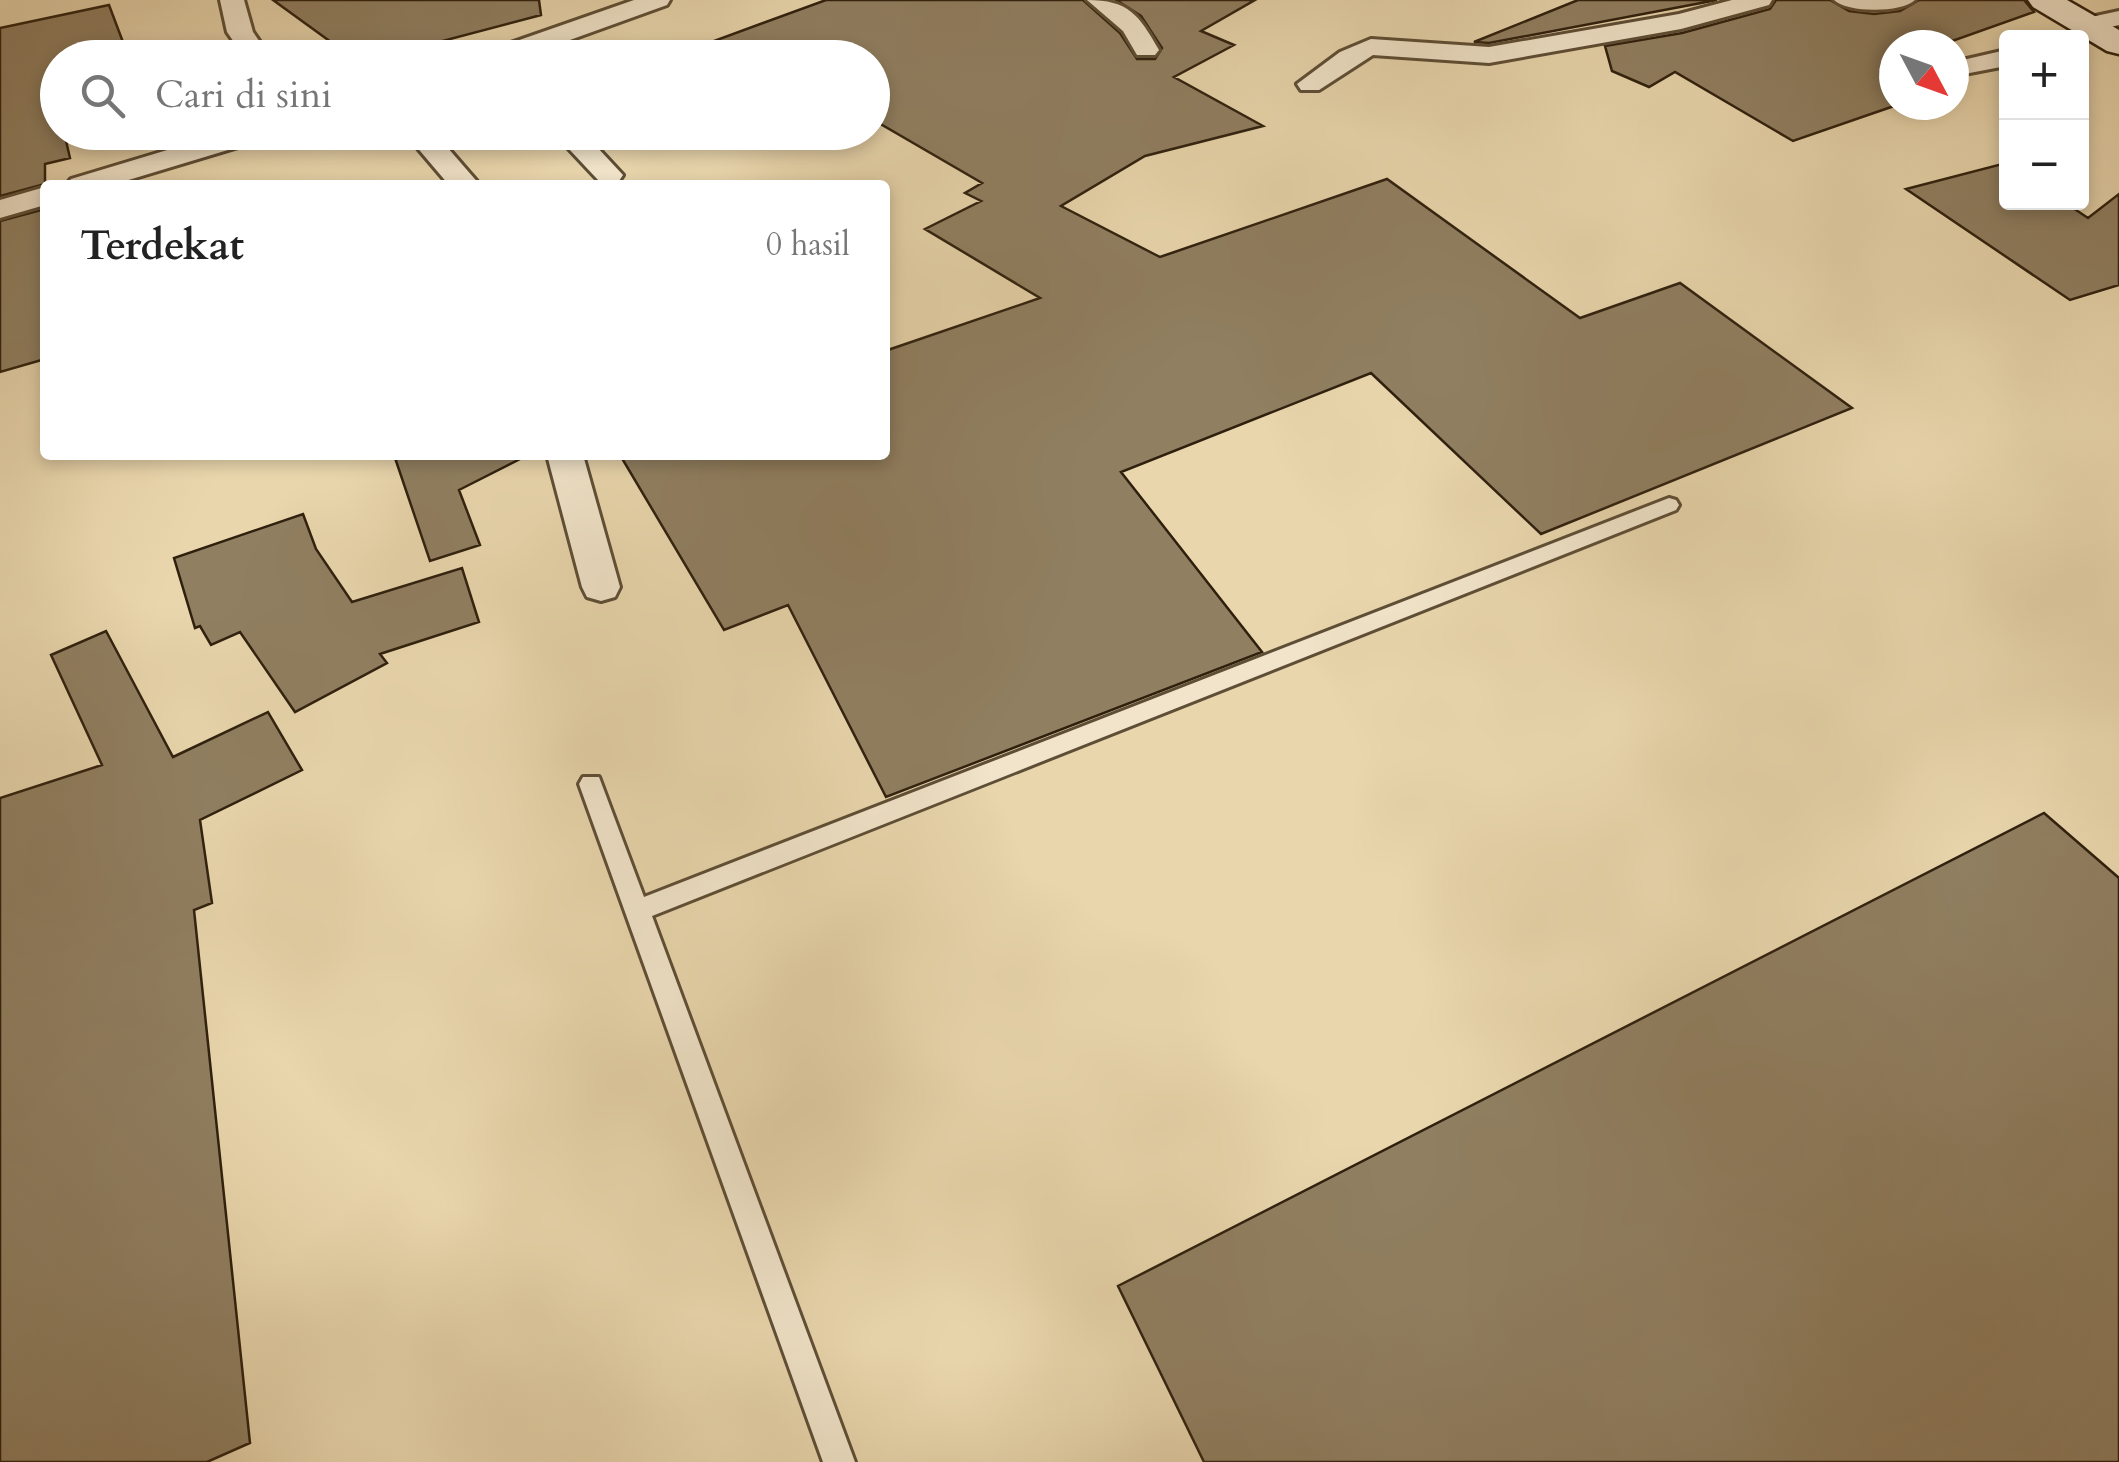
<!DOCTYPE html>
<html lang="id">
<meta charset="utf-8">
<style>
body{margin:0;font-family:Cardo,serif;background:#f6f6f6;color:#222}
.controls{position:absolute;right:30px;top:30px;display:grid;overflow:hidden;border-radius:10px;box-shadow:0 5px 15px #0003}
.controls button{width:90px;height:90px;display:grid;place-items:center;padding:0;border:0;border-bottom:2px solid #e0e0e0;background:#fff;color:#222;font:50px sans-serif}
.compass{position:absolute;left:1879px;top:30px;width:90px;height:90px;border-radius:50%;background:#fff;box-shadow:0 5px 15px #0003;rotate:131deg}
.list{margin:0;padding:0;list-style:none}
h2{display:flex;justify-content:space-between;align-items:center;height:130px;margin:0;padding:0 40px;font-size:42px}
h2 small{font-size:32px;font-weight:400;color:#767676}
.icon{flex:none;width:55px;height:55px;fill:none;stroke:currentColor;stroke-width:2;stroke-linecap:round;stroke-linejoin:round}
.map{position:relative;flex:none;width:2119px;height:1462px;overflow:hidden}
.search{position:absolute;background:#fff;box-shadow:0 5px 15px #0003;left:40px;top:40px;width:850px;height:110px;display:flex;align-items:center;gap:25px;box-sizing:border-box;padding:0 35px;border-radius:55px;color:#767676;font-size:38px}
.panel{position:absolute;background:#fff;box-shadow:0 5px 15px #0003;left:40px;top:180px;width:850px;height:280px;border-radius:10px}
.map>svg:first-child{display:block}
</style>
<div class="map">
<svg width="2119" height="1462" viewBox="0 0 2119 1462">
<rect width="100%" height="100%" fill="#e9d6ad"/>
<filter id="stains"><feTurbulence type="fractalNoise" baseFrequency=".002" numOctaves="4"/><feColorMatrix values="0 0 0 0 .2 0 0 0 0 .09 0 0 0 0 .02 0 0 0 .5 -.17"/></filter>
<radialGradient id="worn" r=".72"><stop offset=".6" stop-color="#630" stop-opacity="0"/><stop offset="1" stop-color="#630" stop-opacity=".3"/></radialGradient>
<path fill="#907f61" stroke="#2f200e" stroke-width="2.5" d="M273 0H539L541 15 412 49 416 58H353Z
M826 0H1083L1120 33 1137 59H1155L1162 48 1141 16 1116 0H1255L1201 31 1234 45 1174 77 1263 126 1145 156 1061 206 1160 257 1387 179 1580 318 1680 283 1852 408 1541 534 1371 373 1121 472 1262 652 886 797 788 605 724 630 620 455H885V351L1040 298 925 229 981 201 965 193 982 183 872 119V58H685L684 52Z
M1578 0H1717L1489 43 1474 42Z
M1776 0H1830L1849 11 1874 14 1900 11 1919 0H2024L2034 12 1941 45H1894V106L1793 141 1675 72 1649 87 1612 71 1605 46 1682 33 1770 9Z
M109 5 129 58H56L57 69 50 70 58 103V132H64L70 158 45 164V184L0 196V28Z
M2006 163V202H2064L2088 218 2119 194V285L2070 300 1906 189Z
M45 209V359L0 372V221Z
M394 455H528L459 490 480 545 430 561Z
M303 514 316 549 352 602 462 568 479 622 380 654 387 663 295 712 240 632 211 645 200 626 195 628 174 558Z
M106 631 173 757 268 712 302 770 200 820 212 903 194 910 250 1443 207 1462H0V798L102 765 51 655Z
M2044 813 2119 878V1462H1204L1118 1286Z"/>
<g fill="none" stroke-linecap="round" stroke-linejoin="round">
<g stroke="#5e4e36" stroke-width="6">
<path id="lane" d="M1669 498 1676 500 1679 505 1676 510 652 916 855 1462H823L579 784 583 777H599L644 897Z"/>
</g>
<g stroke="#5e4e36" stroke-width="6">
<path id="street" d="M220 0H244L253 32 271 58H245L227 32Z
M634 0H670L667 5 520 58H481L485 52Z
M1087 0C1129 0 1139 15 1159 50L1155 55H1137L1123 31Z
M1732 0H1772L1769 5 1681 29 1489 63 1373 55 1319 90H1301L1297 84 1340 52 1371 39 1489 47 1679 14Z
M1834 0H1915C1902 13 1847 13 1834 0Z
M2119 11V25L2086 33 2073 25 2077 20Z
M2006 50V66L1954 76V62Z
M227 132H272L268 138 112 185H66L71 179Z
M404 132H434L480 185H449Z
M553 132H583L623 175 619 181H599Z
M45 187V205L0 218V200Z
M547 455H583L620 587 615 597 601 601 587 597 582 587Z"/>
</g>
<g stroke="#2f200e" stroke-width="5">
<path id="secondary" d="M2028 0H2067L2119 30V54L2107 51 2033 7Z"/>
</g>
<use href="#lane" fill="#f1e4ca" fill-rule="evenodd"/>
<use href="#street" fill="#f1e4ca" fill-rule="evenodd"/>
<use href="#secondary" fill="#f1e4ca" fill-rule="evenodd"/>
</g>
<rect width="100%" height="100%" filter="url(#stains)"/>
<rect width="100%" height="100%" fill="url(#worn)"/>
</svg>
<div class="controls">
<button>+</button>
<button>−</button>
</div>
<svg class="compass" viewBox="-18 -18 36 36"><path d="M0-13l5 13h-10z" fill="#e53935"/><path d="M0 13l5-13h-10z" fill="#767676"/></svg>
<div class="search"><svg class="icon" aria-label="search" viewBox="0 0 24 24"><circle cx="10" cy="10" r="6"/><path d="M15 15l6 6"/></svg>Cari di sini</div>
<section class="panel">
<h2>Terdekat<small>0 hasil</small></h2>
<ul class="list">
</ul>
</section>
</div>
